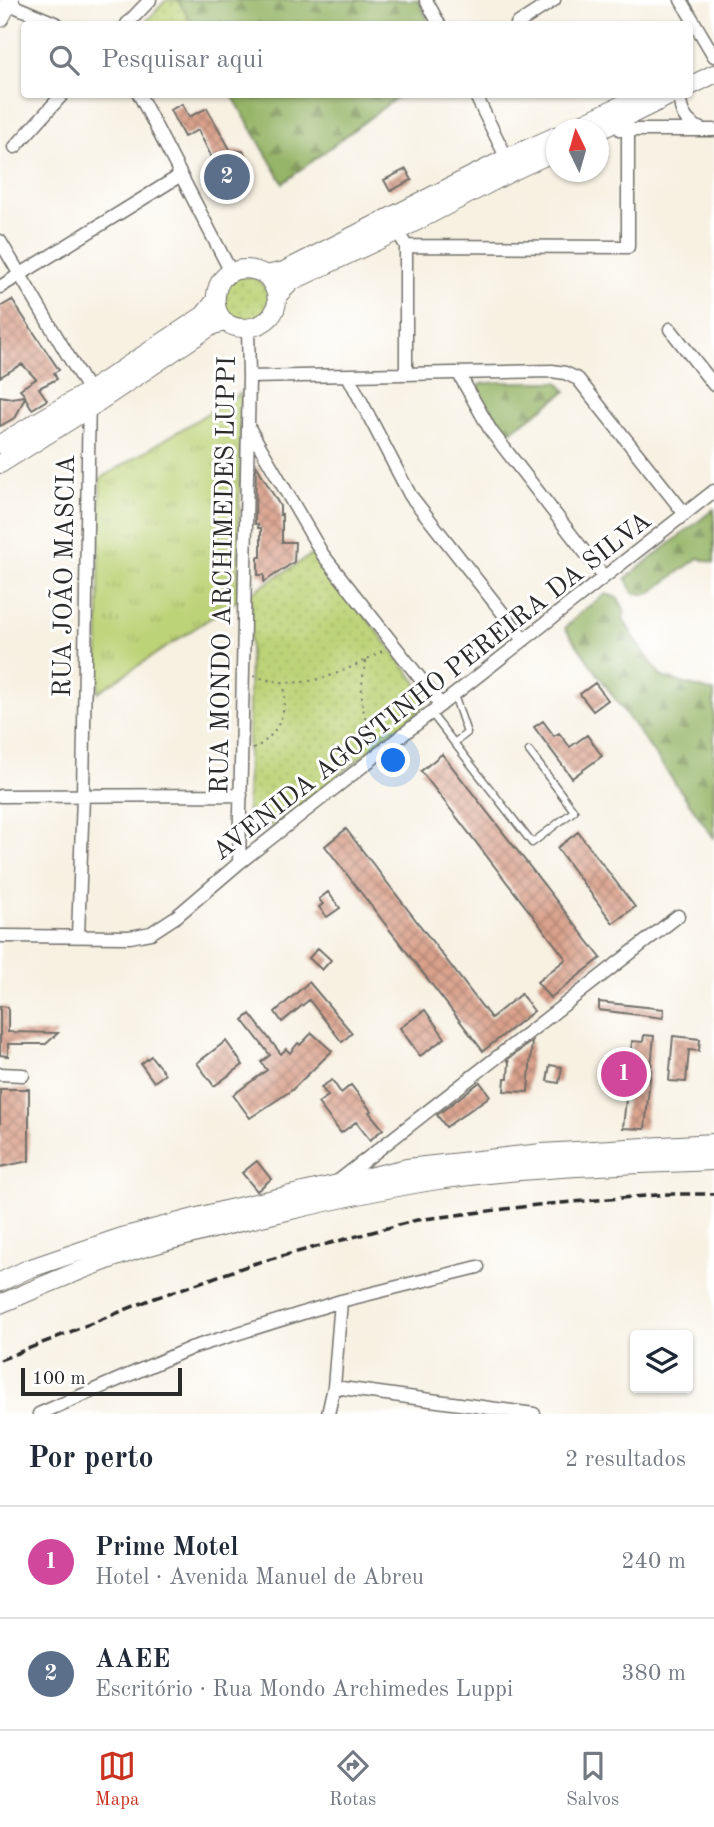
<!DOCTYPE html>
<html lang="pt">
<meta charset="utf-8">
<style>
body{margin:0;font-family:"Old Standard TT",serif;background:#f2f2f3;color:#1f2937}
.controls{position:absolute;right:21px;bottom:21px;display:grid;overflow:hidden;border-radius:7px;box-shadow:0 2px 5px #0004}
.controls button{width:63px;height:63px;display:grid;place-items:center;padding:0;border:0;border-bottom:2px solid #e0e1e3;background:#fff;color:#1f2937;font:35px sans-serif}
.compass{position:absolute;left:546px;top:119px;width:63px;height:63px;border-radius:50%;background:#fff;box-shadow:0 2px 5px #0004;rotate:355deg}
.scale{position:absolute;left:21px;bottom:18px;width:161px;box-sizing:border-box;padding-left:7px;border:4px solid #2b2b2b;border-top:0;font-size:19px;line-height:24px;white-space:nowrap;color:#2b2b2b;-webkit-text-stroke:5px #fff;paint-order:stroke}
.you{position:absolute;left:394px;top:761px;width:24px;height:24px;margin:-18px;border:5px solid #fff;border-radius:50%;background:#1a73e8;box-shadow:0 0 0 10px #1a73e833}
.badge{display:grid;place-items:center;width:46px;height:46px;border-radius:50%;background:#c8321e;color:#fff;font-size:23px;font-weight:700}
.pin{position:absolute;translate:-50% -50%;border:4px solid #fff;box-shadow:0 2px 7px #0006}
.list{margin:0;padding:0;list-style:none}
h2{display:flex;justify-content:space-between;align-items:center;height:91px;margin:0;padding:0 28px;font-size:30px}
h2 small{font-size:23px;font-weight:400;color:#747a83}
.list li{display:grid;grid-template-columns:46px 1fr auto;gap:21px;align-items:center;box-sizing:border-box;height:112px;padding:0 28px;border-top:2px solid #e0e1e3}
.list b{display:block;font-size:26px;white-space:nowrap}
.list p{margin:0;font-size:23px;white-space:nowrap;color:#747a83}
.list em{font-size:23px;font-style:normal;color:#747a83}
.icon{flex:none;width:38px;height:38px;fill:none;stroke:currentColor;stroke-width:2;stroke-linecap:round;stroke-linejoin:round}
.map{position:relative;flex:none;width:714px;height:1414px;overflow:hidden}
.search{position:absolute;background:#fff;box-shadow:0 2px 5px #0004;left:21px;right:21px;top:21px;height:77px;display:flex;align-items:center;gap:18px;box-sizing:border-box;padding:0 24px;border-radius:7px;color:#747a83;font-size:26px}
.sheet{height:315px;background:#fff}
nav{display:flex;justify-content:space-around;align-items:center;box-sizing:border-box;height:98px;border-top:2px solid #e0e1e3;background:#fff;font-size:19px;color:#747a83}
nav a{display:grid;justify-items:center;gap:4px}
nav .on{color:#c8321e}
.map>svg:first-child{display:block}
</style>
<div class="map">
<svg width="714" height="1414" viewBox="0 0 714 1414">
<defs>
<pattern id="grass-tufts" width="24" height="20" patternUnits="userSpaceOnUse" patternTransform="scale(1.75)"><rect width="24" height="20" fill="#bdd378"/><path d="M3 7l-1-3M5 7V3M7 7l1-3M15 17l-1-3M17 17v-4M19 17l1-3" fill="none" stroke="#a3b568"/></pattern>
<pattern id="forest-firs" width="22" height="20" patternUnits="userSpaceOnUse" patternTransform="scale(1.75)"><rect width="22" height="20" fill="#96b568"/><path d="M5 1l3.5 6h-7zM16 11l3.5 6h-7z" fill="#7b9356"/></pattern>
<pattern id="park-dots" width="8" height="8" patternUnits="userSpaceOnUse" patternTransform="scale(1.75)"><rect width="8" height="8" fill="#bdd378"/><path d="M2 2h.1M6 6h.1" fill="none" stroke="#a3b568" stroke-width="1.8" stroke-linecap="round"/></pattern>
<pattern id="building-cross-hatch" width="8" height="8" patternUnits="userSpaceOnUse" patternTransform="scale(1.75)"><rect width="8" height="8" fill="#daa28c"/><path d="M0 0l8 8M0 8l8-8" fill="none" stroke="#b18473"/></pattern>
</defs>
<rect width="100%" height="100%" fill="#fff"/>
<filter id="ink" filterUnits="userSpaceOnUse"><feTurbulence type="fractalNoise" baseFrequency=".0143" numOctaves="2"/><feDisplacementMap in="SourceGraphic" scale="14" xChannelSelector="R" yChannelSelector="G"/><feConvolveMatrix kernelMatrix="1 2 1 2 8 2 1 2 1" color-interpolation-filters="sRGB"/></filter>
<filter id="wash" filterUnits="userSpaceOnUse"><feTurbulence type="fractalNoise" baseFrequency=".00686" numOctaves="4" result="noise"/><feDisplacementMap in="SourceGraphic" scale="28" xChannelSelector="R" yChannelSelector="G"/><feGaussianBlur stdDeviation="1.57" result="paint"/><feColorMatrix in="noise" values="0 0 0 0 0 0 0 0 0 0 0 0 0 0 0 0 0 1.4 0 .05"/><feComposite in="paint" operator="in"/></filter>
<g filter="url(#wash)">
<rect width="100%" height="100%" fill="#f7f1e2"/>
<path fill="url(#grass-tufts)" stroke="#747f52" stroke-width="2" d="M241 393 238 600 98 692 100 479Z"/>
<path fill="url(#forest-firs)" stroke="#60704a" stroke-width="2" d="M178 0H418L430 24H192Z
M232 95H400L283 183Z
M497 382H558L566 391 501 439 477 391 481 384Z
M714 509V563L698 558 649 594 633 593 626 578Z
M606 594 618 598 625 611 623 619 640 647 662 677 714 692V838L565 628 581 612Z"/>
<path fill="url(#park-dots)" stroke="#747f52" stroke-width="2" d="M166 0H178L192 24H144Z
M238 276 257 278 269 293 266 311 252 323 226 314 224 287Z
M316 552 424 692 426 703 423 708 277 824C263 830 251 825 247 809L251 593Z"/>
<g id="blocks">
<path fill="url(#building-cross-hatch)" d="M182 104 189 117 207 108 231 151H243L256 174 251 188 233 199 212 194 202 173 210 172 215 160 211 156 198 130 184 137 170 110Z
M406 169 412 180 390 191 384 180Z
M12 300 59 370 54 373 57 379 39 388 47 400 32 409 25 397 16 417 0 426V396L11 398 25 396 20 389 36 379 22 364 0 377V307Z
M256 465 280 506V515L282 514V542H295L294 562 264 582V575H258V557H261V528H258V524H255Z
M595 683 608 700 593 711 580 694Z
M543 721 554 736 559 733 570 747 587 735 602 756 572 778 534 727Z
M442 754 601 958 550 998 537 982 566 959 421 771Z
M346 829 491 1018 521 994 534 1011 483 1051 325 846Z
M578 832 635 907 613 923 557 848Z
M328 892 340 908 327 917 319 907 323 904 319 899Z
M318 948 331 960 322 970 309 958Z
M309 982 352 1033 342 1042 309 1000 282 1022 275 1012Z
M599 1002 664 1009 663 1018 599 1010Z
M0 1006 8 1007V1032L58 1033 46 1044H8V1056L0 1055Z
M425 1010 445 1038 420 1056 400 1028Z
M250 1014 281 1054 286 1049 290 1053 298 1043 300 1045 312 1033 332 1051 292 1090 250 1118 233 1095 267 1070 261 1062 270 1055 243 1020Z
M644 1035 654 1036 645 1129 623 1128 632 1041 643 1042Z
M673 1036 700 1039 699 1051 689 1050 686 1082 669 1081Z
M226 1041 243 1065 214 1086 197 1063Z
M532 1041 528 1092 504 1091 505 1078H508L509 1062 507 1060Z
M151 1056 165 1074 154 1082 141 1064Z
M550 1065 562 1067 559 1083 547 1081Z
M332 1080 341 1093 351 1085 371 1111 369 1112 383 1129 370 1140 356 1122 341 1133 318 1103 328 1096 321 1087Z
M480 1082 490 1096 446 1127 437 1115Z
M0 1089H29V1161L0 1167Z
M257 1161 271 1179 257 1191 242 1173Z"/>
</g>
</g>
<g filter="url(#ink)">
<use href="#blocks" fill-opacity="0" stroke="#72706b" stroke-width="2"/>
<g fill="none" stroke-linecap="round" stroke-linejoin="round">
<g stroke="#72706b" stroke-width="9">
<path id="lane" d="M454 695 467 733 454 743
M431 713 532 843 574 811 529 751"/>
</g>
<g stroke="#72706b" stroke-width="15">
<path id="street" d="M426 0 439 24
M681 0 714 56
M9 4 57 24
M127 24 150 0
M517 24 554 0
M139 94 231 272
M475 94 509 163
M680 94C679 111 686 123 701 129
M621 130H714
M15 147 63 94
M402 239 406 246V374
M0 241 89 391 83 796 78 936
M406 246 628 247V130
M0 287 181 175
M670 329 714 385
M459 374 491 431 604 577
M348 376 410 495 524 640
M249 377 552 371 565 373 578 379 685 514
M248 426 323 555 441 705
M0 796 241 795
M239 863 249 377 248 329
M0 936 130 937 151 933 177 916 239 863 714 491
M0 1074 23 1075
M337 1182 678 916
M334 1387 534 1414
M39 1414 191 1348 341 1301 478 1267
M328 1414 334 1387 341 1301"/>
</g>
<g stroke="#72706b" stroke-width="20">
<path id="secondary" d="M0 18 10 0
M690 86 714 74
M569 130 645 94
M598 131 673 94
M266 275C309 328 210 352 216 295 219 268 246 264 266 275L284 271 507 158 556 136
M277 296 292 281 398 231 513 171 556 151
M0 444 89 391 204 315 215 301
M0 464 88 409 213 325 226 322
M0 1282 28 1269 122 1237 225 1210 407 1168 542 1153 714 1143
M0 1304C47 1284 95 1263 143 1248 191 1234 239 1222 287 1211 337 1199 388 1188 438 1180 530 1167 622 1165 714 1161"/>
</g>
<path stroke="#72706b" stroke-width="2" stroke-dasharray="2 5" stroke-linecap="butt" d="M366 661C359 689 360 715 375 740
M254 676C305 693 340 674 384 650
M253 749C278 736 288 712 284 684"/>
<use href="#lane" stroke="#fff" stroke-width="6"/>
<use href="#street" stroke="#fff" stroke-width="12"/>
<use href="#secondary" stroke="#fff" stroke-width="18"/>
<path stroke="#2b2b2b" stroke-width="3.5" stroke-dasharray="10 5" stroke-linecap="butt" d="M0 1360 152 1299 256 1263 417 1220 537 1205 668 1194H714"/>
</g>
</g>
<g text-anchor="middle" stroke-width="6" stroke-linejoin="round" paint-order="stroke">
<g font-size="26" fill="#2b2b2b" stroke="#fff">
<text transform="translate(222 575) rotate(-89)" y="9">RUA MONDO ARCHIMEDES LUPPI</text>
<text transform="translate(63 576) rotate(-89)" y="9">RUA JOÃO MASCIA</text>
<text transform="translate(431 685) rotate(-38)" y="9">AVENIDA AGOSTINHO PEREIRA DA SILVA</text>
</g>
</g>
</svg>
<div class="controls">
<button><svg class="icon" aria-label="layers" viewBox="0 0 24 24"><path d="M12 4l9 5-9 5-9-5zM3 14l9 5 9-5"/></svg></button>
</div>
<svg class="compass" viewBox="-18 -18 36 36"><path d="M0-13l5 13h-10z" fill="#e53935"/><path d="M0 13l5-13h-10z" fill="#747a83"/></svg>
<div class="scale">100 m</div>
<div class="you"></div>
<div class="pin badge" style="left:624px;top:1074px;background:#d1479c">1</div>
<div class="pin badge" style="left:227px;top:177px;background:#5c6f8a">2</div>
<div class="search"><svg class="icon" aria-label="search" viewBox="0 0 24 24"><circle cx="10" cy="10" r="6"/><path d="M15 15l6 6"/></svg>Pesquisar aqui</div>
</div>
<section class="sheet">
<h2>Por perto<small>2 resultados</small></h2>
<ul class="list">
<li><span class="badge" style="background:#d1479c">1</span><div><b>Prime Motel</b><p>Hotel · Avenida Manuel de Abreu</p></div><em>240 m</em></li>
<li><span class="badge" style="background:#5c6f8a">2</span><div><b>AAEE</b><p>Escritório · Rua Mondo Archimedes Luppi</p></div><em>380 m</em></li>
</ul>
</section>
<nav>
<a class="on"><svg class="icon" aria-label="map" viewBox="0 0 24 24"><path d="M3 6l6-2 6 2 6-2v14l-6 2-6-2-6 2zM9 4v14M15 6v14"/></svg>Mapa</a>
<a><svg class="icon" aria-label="directions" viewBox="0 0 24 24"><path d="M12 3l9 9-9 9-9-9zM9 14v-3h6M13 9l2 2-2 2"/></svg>Rotas</a>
<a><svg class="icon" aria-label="saved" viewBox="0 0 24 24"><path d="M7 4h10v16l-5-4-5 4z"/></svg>Salvos</a>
</nav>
